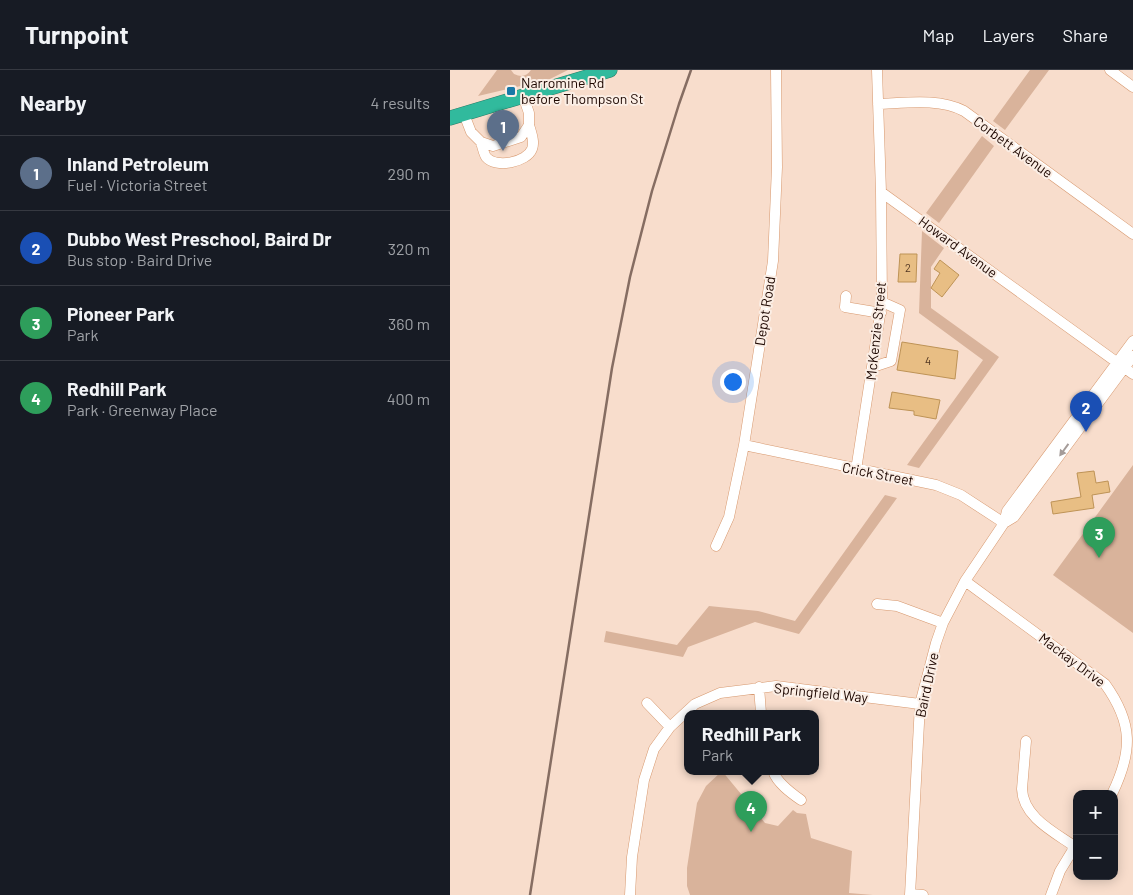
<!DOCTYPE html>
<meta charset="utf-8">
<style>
body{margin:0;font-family:Barlow,sans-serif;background:#242831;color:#f1f3f6}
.controls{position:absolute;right:15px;bottom:15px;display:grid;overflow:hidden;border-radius:10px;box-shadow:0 2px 12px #0003}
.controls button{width:45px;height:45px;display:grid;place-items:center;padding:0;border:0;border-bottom:1px solid #363941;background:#171b24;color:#f1f3f6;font:25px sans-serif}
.you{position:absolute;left:282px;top:311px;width:18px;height:18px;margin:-12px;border:4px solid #fff;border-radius:50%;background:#1a73e8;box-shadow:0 0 0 8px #1a73e833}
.badge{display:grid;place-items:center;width:32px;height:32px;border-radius:50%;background:#1a73e8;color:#fff;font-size:16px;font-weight:700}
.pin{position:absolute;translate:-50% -41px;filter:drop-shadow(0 1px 2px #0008)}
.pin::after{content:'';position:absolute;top:26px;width:18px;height:15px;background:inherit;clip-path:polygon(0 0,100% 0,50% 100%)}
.popup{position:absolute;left:234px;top:640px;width:135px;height:65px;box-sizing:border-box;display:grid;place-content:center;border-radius:10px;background:#171b24;filter:drop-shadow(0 1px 4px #0005);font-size:16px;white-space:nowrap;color:#9ea1a6}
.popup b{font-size:19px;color:#f1f3f6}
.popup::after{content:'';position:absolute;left:50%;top:100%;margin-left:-10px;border:10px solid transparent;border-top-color:#171b24}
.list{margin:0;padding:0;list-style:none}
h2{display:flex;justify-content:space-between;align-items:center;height:65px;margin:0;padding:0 20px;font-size:21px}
h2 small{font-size:16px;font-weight:400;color:#9ea1a6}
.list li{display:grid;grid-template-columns:32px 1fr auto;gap:15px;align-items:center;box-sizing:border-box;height:75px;padding:0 20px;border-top:1px solid #363941}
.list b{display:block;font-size:19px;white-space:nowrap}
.list p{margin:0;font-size:16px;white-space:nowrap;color:#9ea1a6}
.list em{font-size:16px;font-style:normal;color:#9ea1a6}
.map{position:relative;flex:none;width:683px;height:825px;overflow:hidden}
header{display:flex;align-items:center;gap:30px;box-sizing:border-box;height:70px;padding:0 25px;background:#171b24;border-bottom:1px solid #363941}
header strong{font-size:24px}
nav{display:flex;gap:28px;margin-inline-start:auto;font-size:18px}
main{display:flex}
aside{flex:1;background:#171b24}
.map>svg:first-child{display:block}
</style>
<header>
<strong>Turnpoint</strong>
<nav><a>Map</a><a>Layers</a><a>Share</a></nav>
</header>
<main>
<aside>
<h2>Nearby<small>4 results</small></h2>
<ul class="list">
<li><span class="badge" style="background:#5c6f8a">1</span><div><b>Inland Petroleum</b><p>Fuel · Victoria Street</p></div><em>290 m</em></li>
<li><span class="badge" style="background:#1a4fb4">2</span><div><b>Dubbo West Preschool, Baird Dr</b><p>Bus stop · Baird Drive</p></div><em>320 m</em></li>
<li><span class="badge" style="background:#2e9e5b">3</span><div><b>Pioneer Park</b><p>Park</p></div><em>360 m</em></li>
<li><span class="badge" style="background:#2e9e5b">4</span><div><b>Redhill Park</b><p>Park · Greenway Place</p></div><em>400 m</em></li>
</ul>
</aside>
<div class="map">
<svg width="683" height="825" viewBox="0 0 683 825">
<rect width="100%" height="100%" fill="#f8ddcc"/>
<path fill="#d9b39b" d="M47 0H61L64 4C71 7 76 7 81 0H118L100 9 28 26Z
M580 0H599L555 60 543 51Z
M532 66 544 76 489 153 476 143Z
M472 161 494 178 481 197V238L549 287 469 398 457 395 533 290 469 243Z
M683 395V563L603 505Z
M435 425 447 428 349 564 305 552 238 577 233 587 154 572 156 561 227 575 259 536 308 541 345 551Z
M272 701 315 753 328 756 343 740 347 743 356 744 361 768 402 781 399 823 423 825H240L237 816V798L247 733 256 716Z"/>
<path fill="#e8be84" stroke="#be9356" d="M450 184H467L466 212H448Z
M490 190 509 205 492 227 481 218 490 203 484 199Z
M452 272 508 281 505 309 447 300Z
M442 322 490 330 486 349 464 345V341L439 338Z
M644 401 646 413 658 411 660 422 642 425 644 438 603 444 601 432 631 427 627 403Z"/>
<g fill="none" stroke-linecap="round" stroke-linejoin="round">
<g stroke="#d7986e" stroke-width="11">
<path id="minor" d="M427 0 431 122 683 304
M660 0 683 17
M428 34C456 33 489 28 514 41L683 164
M14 44 21 62 31 72 43 76 71 67 79 55V43L73 26
M31 72C32 76 34 84 36 87 46 99 77 92 82 79 85 72 81 62 79 55
M396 226 395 237 431 243
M423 297 441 291 450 240 432 232
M294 375 486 415 511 425 554 453
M406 400 432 232 431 122
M554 453 564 447 683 286
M266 476 279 447 294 375 323 191 327 97 326 0
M515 511 655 614C683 653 683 681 662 724
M427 534 447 536 493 553
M309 617 311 643
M197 633 220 657
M576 671 572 719C573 747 604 762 624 776
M323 701C327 713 341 723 351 730
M460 824 473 825
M180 825 182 787 194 710 204 679 220 657 245 634 270 623 326 616 470 634
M460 825 470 634 486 573 493 553 515 511 554 453 557 441 683 271
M601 825 610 801 627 773"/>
</g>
<g stroke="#2a7b66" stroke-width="15">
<path id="highway" d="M0 48 160 0"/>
</g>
<use href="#minor" stroke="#fff" stroke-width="10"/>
<use href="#highway" stroke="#31ba9d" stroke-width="14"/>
<path stroke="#866d62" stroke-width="2.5" d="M80 825 162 298 180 207 202 121 229 34 241 0"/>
</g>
<defs><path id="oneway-solid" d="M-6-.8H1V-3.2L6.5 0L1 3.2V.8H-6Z" transform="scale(1.25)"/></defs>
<use fill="#a59c99" href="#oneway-solid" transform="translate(614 380) rotate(126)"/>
<rect fill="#1979a6" stroke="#fbeee5" stroke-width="2" x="56" y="16" width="10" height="10" rx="2.5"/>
<g text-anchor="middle" stroke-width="4" stroke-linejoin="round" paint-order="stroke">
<g font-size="11" fill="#503521">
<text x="458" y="202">2</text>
<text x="478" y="295">4</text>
</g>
<g font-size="14" fill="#1d0700" stroke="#fbeee5" text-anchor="start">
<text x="71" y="18">Narromine Rd<tspan x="71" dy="16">before Thompson St</tspan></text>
</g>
<g font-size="14" fill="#1d0700" stroke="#fbeee5">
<text transform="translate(563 77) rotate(36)" y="5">Corbett Avenue</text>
<text transform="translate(508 177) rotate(36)" y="5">Howard Avenue</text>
<text transform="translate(315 241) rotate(-81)" y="5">Depot Road</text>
<text transform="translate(426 261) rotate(-84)" y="5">McKenzie Street</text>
<text transform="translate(428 404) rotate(11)" y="5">Crick Street</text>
<text transform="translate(622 590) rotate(37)" y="5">Mackay Drive</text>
<text transform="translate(477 615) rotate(-78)" y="5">Baird Drive</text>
<text transform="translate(371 623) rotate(6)" y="5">Springfield Way</text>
</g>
</g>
</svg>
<div class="controls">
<button>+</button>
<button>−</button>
</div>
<div class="you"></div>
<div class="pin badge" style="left:53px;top:81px;background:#5c6f8a">1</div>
<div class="pin badge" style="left:636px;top:362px;background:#1a4fb4">2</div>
<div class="pin badge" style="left:649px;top:488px;background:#2e9e5b">3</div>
<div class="pin badge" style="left:301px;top:762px;background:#2e9e5b">4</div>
<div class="popup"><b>Redhill Park</b>Park</div>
</div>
</main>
